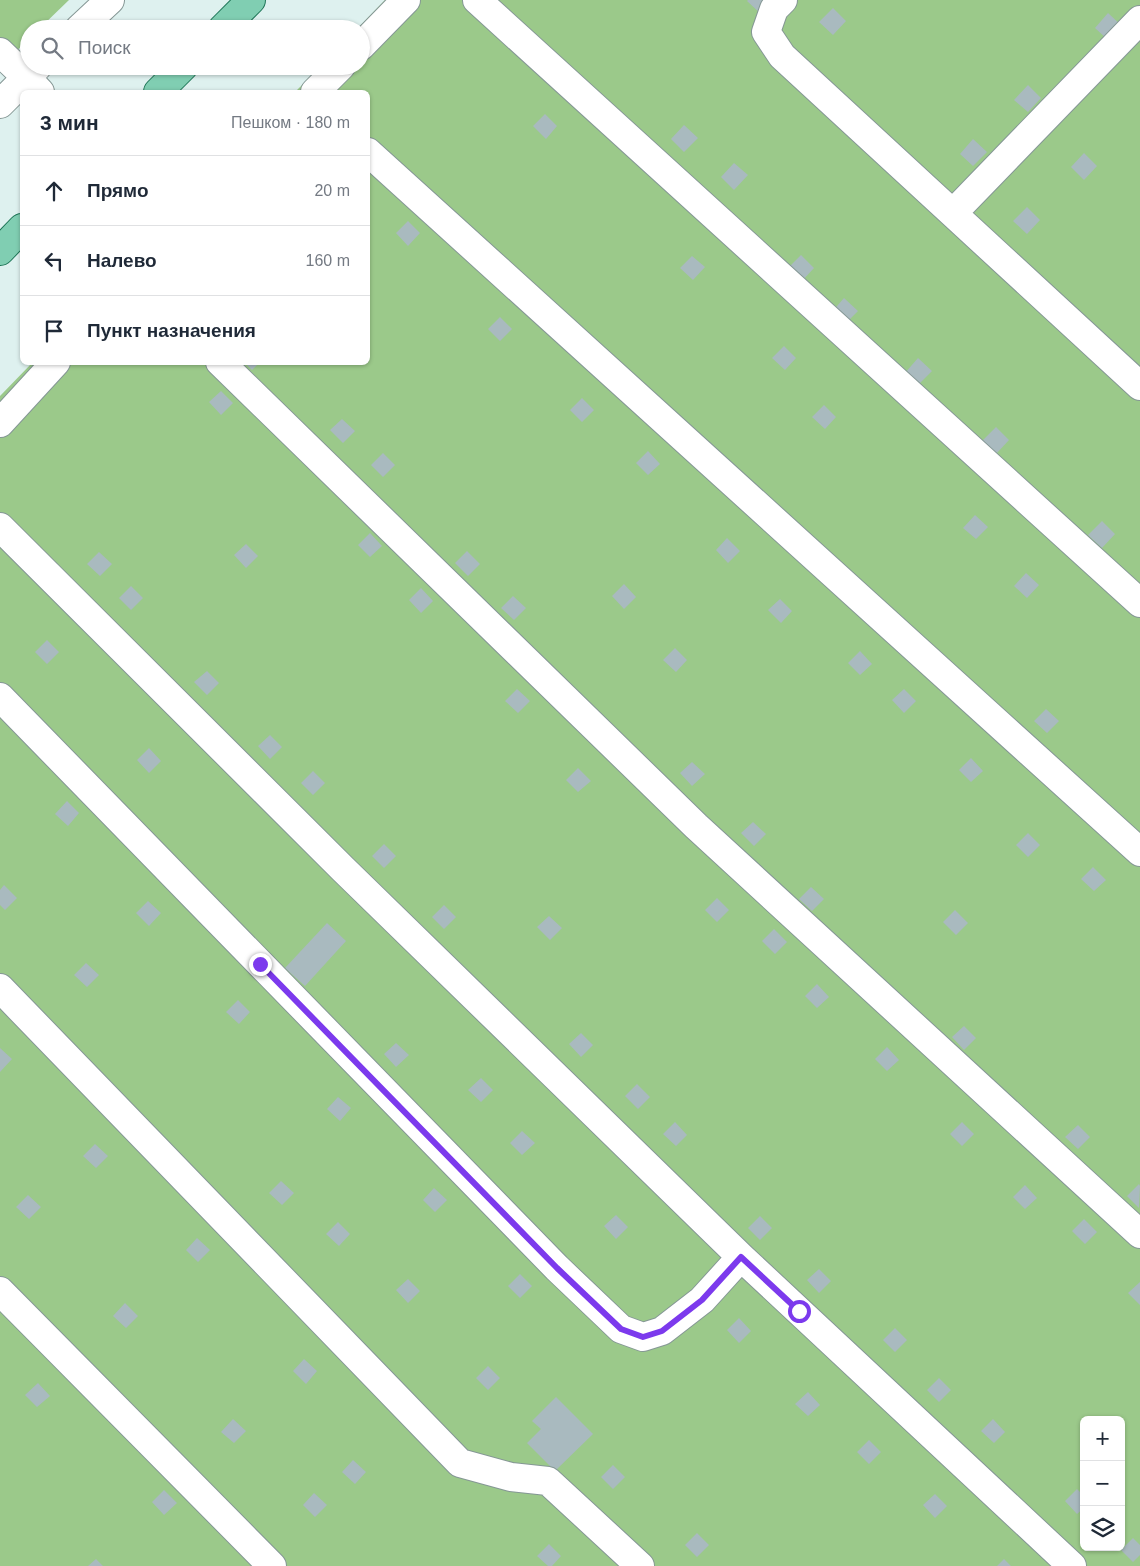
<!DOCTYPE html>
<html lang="ru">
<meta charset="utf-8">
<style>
body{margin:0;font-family:Helvetica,sans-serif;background:#f2f2f3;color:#1f2937}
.controls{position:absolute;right:15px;bottom:15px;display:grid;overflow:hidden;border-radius:8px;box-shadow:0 1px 4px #0004}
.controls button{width:45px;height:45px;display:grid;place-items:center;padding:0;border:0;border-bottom:1px solid #e0e1e3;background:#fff;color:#1f2937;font:25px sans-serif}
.stop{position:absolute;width:15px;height:15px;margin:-11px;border:4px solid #7c3aed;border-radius:50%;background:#fff}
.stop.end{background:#7c3aed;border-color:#fff;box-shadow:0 1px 5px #0008}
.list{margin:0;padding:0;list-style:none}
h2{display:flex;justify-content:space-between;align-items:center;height:65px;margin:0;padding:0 20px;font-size:21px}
h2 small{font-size:16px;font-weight:400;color:#747a83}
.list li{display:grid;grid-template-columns:32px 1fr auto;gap:15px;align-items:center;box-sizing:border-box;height:70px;padding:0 20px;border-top:1px solid #e0e1e3}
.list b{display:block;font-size:19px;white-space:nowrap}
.list em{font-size:16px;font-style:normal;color:#747a83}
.icon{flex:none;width:28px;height:28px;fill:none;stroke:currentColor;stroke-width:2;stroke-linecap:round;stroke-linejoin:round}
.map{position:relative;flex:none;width:1140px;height:1566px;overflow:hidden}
.search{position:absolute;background:#fff;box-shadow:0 1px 4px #0004;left:20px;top:20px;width:350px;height:55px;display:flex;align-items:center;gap:12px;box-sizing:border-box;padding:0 18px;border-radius:28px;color:#747a83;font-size:19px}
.panel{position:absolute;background:#fff;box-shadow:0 1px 4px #0004;left:20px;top:90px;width:350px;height:275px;border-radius:8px}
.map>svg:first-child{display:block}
</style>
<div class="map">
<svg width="1140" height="1566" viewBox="0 0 1140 1566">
<rect width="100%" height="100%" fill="#def1ef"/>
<path fill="#9bc98a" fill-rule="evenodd" d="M0 0H69L39 29H29V39L0 67Z
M385 0H1140V1566H0V396L32 363 368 362V92H295L321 66H361V29H357ZM1084 1420H1121V1547H1084Z"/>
<path fill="#a9babf" d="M748 0H774L761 14 747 1Z
M833 8 846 21 833 35 819 22Z
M1108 13 1122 26 1108 40 1095 28Z
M1028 85 1041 98 1028 112 1014 100Z
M545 114 557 126 546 139 533 126Z
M684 125 698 138 684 152 671 139Z
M973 139 987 152 973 166 960 154Z
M1084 153 1097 166 1084 180 1071 167Z
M734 163 748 175 734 190 721 177Z
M1027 207 1040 220 1027 234 1013 221Z
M408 221 420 233 408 246 396 233Z
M801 255 814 268 801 282 787 269Z
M692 256 705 267 693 280 680 268Z
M844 298 858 311 844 325 831 313Z
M500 317 512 329 500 341 488 329Z
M784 346 796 358 785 370 772 358Z
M918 358 932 371 918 385 905 373Z
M244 362H260L252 370Z
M221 391 233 403 221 415 209 402Z
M582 398 594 410 582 422 570 410Z
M824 405 836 417 825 429 812 417Z
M342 419 355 431 343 443 330 430Z
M996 427 1009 440 996 454 982 441Z
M648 451 660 464 648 475 636 463Z
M383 453 395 465 383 477 371 465Z
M975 515 988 527 976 539 963 528Z
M1102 521 1115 534 1102 548 1088 535Z
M370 533 382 546 370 557 358 545Z
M727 538 740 551 728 563 716 550Z
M246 544 258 556 246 568 234 555Z
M467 551 480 564 468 576 455 563Z
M99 552 112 564 100 576 87 564Z
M1026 573 1039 585 1027 598 1014 586Z
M624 584 636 597 624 609 612 596Z
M131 586 143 598 131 610 119 598Z
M421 588 433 601 421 613 409 600Z
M513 596 526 608 514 620 501 608Z
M780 599 792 611 781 623 768 610Z
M47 640 59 652 47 664 35 652Z
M675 648 687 660 676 672 663 660Z
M860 651 872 664 860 675 848 663Z
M207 671 219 683 207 695 194 682Z
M517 689 530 701 518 713 505 701Z
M904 689 916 701 904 713 892 700Z
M1046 709 1059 721 1047 733 1034 721Z
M270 735 282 747 270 759 258 746Z
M149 748 161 761 149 773 137 760Z
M971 758 983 771 971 782 959 770Z
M692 762 705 774 692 786 680 773Z
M578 768 591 781 578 792 566 780Z
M313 771 325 783 313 795 301 783Z
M67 801 79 813 68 826 55 814Z
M753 822 766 834 754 846 741 833Z
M1028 833 1040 845 1028 857 1016 845Z
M384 844 396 856 384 868 372 856Z
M1093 867 1106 880 1094 891 1081 879Z
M4 885 17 898 5 910 0 905V890Z
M811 887 824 899 812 911 799 899Z
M717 898 729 910 717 922 705 910Z
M148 901 161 913 149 926 136 913Z
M444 905 456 917 444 929 432 917Z
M955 910 968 923 956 935 943 922Z
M549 916 562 928 550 940 537 927Z
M327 923 346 941 305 986 285 968Z
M774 929 787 942 775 954 762 941Z
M86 963 99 975 87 987 74 975Z
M817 984 829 997 817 1008 805 996Z
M238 1000 250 1012 239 1024 226 1012Z
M964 1026 976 1038 964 1050 952 1037Z
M581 1033 593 1045 581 1057 569 1044Z
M396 1043 409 1055 396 1067 384 1054Z
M887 1047 899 1060 887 1071 875 1059Z
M0 1048 12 1059 0 1072Z
M481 1078 493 1090 481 1102 468 1090Z
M637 1084 650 1097 638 1109 625 1096Z
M338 1097 351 1108 340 1121 327 1109Z
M675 1122 687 1135 676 1146 663 1134Z
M962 1122 974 1134 962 1146 950 1134Z
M1078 1125 1090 1137 1078 1149 1065 1137Z
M522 1131 535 1143 522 1155 510 1143Z
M95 1144 108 1156 96 1168 83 1156Z
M281 1181 294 1193 282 1205 269 1193Z
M1139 1184 1140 1186 1139 1208 1127 1196Z
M1025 1185 1037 1198 1025 1209 1013 1197Z
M434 1188 447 1200 435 1212 423 1200Z
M28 1195 41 1207 29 1219 16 1207Z
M616 1215 628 1227 616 1239 604 1226Z
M760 1216 772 1228 760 1240 748 1228Z
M1084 1219 1097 1232 1085 1244 1072 1231Z
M338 1222 350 1234 339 1246 326 1234Z
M197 1238 210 1250 198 1262 186 1250Z
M819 1269 831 1281 819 1293 807 1280Z
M520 1274 532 1286 520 1298 508 1286Z
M408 1279 420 1291 408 1303 396 1290Z
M1140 1282V1305L1128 1293Z
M125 1303 138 1316 126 1328 113 1316Z
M739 1318 751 1331 739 1343 727 1330Z
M895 1328 907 1340 895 1352 883 1340Z
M304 1359 317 1371 306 1384 293 1371Z
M488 1366 500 1378 488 1390 476 1378Z
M939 1378 951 1390 939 1402 927 1390Z
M38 1383 50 1396 37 1407 25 1395Z
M808 1392 820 1405 808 1416 795 1404Z
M556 1397 593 1434 555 1471 527 1443 541 1429 532 1421Z
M233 1419 246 1431 234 1443 221 1432Z
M993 1419 1005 1432 994 1443 981 1431Z
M869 1440 881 1452 869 1464 857 1452Z
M353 1460 366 1472 355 1484 342 1472Z
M613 1465 625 1477 613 1489 601 1477Z
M1077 1489 1084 1496V1508L1077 1514 1065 1501Z
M164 1490 177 1503 164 1515 152 1502Z
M314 1493 327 1505 315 1517 303 1505Z
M935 1494 947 1506 935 1518 923 1505Z
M697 1533 709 1545 697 1557 685 1545Z
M1133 1538 1140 1545V1555L1133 1562 1121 1550Z
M549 1544 561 1556 552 1566H548L537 1556Z
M96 1559 103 1566H88Z
M1004 1559 1011 1566H997Z"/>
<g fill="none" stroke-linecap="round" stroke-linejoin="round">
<g stroke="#859795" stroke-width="30">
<path id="minor" d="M477 0 1140 603
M783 0 774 9 766 32 782 56 1140 386
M79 29 110 0
M361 46 406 0
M0 52 26 77 40 92
M315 92 341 66
M0 104 38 66
M368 152 1140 852
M953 213 1140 20
M220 362 696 826 1140 1234
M0 423 56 362
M0 527 343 869 741 1257 1072 1566
M0 697 557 1268 621 1329 643 1337 662 1331 702 1300 741 1257
M0 988 460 1463 511 1477 548 1481 640 1566
M0 1291 272 1566"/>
</g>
<g stroke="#1e7557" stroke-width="30">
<path id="major" d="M222 29 251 0
M158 92 184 66
M0 251 22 228"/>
</g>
<use href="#minor" stroke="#fff" stroke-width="28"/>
<use href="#major" stroke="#80ceb2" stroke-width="28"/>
</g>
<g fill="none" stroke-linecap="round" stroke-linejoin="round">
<path stroke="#7c3aed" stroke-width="6" d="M260 964 557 1268 621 1329 643 1337 662 1331 702 1300 741 1257 799 1311"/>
</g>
</svg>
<div class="controls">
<button>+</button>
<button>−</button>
<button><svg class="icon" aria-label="layers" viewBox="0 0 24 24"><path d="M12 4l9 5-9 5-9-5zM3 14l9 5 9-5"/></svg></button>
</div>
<div class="stop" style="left:799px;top:1311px"></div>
<div class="stop end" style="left:260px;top:964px"></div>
<div class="search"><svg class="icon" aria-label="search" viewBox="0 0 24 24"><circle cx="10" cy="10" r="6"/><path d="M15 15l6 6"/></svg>Поиск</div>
<section class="panel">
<h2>3 мин<small>Пешком · 180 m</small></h2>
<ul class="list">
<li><svg class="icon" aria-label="ahead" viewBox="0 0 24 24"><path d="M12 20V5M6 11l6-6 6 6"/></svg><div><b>Прямо</b></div><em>20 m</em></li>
<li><svg class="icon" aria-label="left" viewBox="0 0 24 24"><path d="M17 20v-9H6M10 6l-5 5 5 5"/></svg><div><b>Налево</b></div><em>160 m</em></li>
<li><svg class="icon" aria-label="arrive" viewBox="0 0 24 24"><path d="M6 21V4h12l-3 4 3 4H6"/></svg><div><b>Пункт назначения</b></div></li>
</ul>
</section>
</div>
